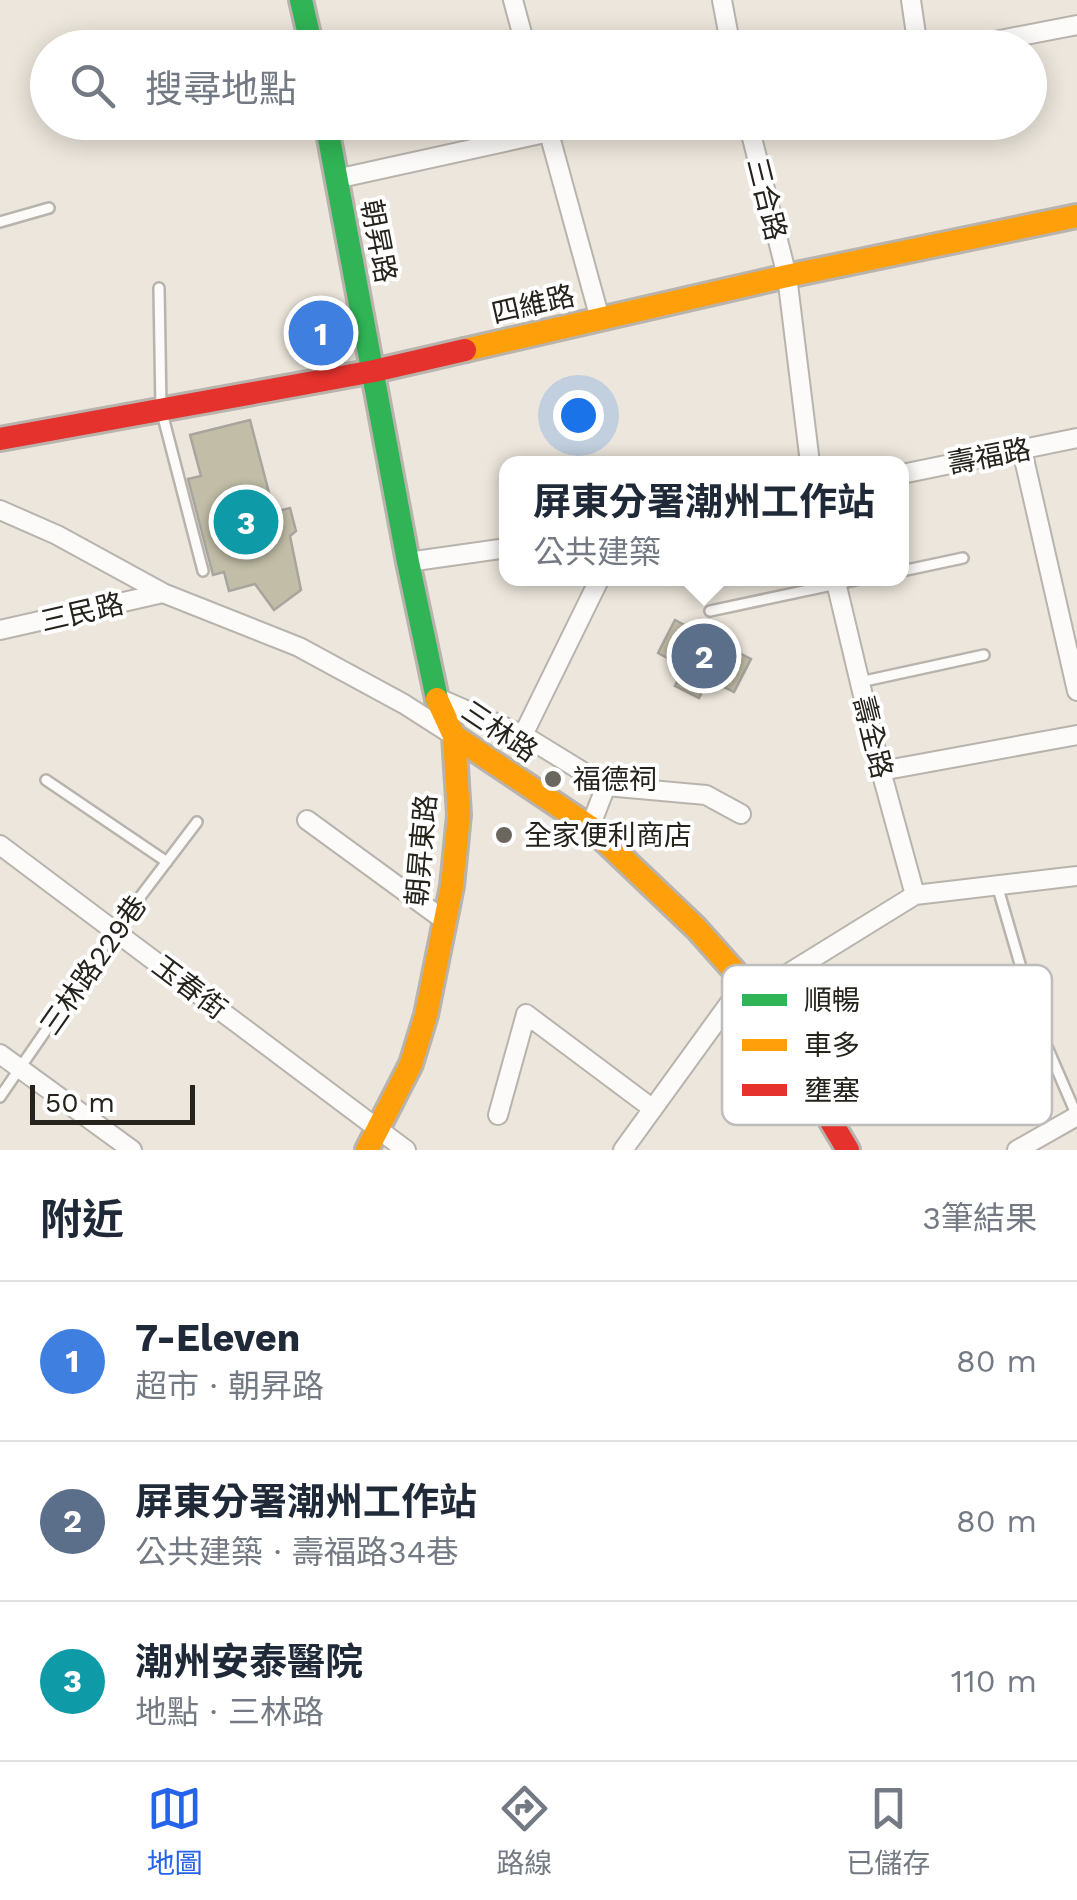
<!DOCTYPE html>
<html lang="zh-TW">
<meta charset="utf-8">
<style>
body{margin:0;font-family:"Work Sans","Noto Sans TC",sans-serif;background:#f2f2f3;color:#1f2937}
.scale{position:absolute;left:30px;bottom:25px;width:165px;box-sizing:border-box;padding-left:10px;border:5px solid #26221c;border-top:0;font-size:28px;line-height:35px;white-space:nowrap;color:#26221c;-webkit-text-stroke:8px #fff;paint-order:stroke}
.you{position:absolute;left:578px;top:415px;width:35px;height:35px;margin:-25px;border:8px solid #fff;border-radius:50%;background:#1a73e8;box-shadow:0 0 0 15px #1a73e833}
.badge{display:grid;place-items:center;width:65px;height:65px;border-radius:50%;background:#2563eb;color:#fff;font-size:32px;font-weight:700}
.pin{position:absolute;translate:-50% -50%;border:5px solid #fff;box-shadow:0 2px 10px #0006}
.popup{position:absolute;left:499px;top:456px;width:410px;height:130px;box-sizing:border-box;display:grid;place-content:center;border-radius:20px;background:#fff;filter:drop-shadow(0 2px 8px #0005);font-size:32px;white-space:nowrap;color:#747a83}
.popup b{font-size:38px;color:#1f2937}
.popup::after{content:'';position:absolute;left:50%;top:100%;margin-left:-20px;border:20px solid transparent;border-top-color:#fff}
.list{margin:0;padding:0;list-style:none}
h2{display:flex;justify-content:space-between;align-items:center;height:130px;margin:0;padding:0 40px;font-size:42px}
h2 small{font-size:32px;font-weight:400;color:#747a83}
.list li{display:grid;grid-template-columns:65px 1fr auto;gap:30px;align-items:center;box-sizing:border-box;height:160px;padding:0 40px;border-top:2px solid #e0e1e3}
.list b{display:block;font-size:38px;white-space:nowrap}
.list p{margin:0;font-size:32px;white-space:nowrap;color:#747a83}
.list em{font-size:32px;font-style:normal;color:#747a83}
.icon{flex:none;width:55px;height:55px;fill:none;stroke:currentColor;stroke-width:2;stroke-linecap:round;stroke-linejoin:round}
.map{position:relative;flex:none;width:1077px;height:1150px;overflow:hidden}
.search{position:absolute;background:#fff;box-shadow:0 5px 25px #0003;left:30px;right:30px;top:30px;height:110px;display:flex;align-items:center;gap:25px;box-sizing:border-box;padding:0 35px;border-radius:55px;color:#747a83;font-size:38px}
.sheet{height:610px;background:#fff}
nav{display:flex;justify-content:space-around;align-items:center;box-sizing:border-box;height:140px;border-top:2px solid #e0e1e3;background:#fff;font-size:28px;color:#747a83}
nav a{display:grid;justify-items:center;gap:5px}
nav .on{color:#2563eb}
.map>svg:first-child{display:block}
</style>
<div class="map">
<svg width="1077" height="1150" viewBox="0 0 1077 1150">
<rect width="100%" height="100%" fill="#ece6dc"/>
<path fill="#c1bda7" stroke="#a8a59e" stroke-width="2.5" d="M250 420 274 512 290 508 296 531 290 536 301 590 274 610 255 584 229 591 224 572 213 575 188 479 201 476 190 435Z
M675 620 751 659 734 692 708 679 699 698 675 686 684 667 658 653Z"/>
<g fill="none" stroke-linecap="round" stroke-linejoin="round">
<g stroke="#b8b3ac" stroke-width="14">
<path id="lane" d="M0 222 49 208
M159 288 161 409 203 571
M902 571 963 558
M710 611 865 578
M860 682 984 655
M46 780 167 862
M997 885 1038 1026 1077 1116
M0 1097 115 930 197 822"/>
</g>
<g stroke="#b8b3ac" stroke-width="22">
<path id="street" d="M513 0 526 48
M722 0 731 48
M911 0 918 48
M959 48 1077 25
M546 122 600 319
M748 122 787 276 810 463
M336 179 595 122
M1022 450 1077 691
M902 474 1077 438
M0 510 57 535 163 593 299 647 404 704 454 736
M408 562 507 548
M835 578 881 771 915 895
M0 630 163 593
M436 697 523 735 606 786 706 795 741 814
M523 735 600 578
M881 771 1077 735
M307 820 444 920
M590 827 606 786
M0 845 406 1150
M755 994 915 895 1077 876
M0 1054 132 1150
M498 1115 526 1014 653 1109
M623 1150 744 983
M1017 1150 1077 1116"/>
</g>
<g stroke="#b8b3ac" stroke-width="28">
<path id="fast" d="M301 0 312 48
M326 122 408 562 437 699"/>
</g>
<g stroke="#b8b3ac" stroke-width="28">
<path id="slow" d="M465 350 787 276 1077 216
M454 736 590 827 696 928 754 993
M367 1150 411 1064 426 1015 452 886 459 815 454 736 437 699"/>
</g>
<g stroke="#b8b3ac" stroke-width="28">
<path id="jam" d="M0 439 374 371 465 350
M754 993 848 1150"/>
</g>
<use href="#lane" stroke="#fcfbfa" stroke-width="9"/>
<use href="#street" stroke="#fcfbfa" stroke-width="18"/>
<use href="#fast" stroke="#30b455" stroke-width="22"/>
<use href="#slow" stroke="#ff9f0a" stroke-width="22"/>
<use href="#jam" stroke="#e5322d" stroke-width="22"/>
</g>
<g fill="#6b675f" stroke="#fff" stroke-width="4">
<circle cx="553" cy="779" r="10"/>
<circle cx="504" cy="835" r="10"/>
</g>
<g text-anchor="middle" stroke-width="8" stroke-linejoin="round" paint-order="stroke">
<g font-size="28" fill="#26221c" stroke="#fff">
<text transform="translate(767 199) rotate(76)" y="10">三合路</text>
<text transform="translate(379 241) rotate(79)" y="10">朝昇路</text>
<text transform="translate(533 304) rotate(-13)" y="10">四維路</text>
<text transform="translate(989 456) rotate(-11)" y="10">壽福路</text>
<text transform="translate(82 612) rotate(-13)" y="10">三民路</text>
<text transform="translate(500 731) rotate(34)" y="10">三林路</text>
<text transform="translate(873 737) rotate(76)" y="10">壽全路</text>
<text transform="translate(421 850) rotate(-85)" y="10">朝昇東路</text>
<text transform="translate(93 965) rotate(-55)" y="10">三林路229巷</text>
<text transform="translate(190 987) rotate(37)" y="10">玉春街</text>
</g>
<g font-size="28" fill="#26221c" stroke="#fff" text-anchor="start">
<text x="573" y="789">福德祠</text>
<text x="524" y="845">全家便利商店</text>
</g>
</g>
<rect x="722" y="965" width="330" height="160" rx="15" fill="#fff" stroke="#bebdbb" stroke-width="2.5"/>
<rect x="742" y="994" width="45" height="12" fill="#30b455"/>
<rect x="742" y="1039" width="45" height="12" fill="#ff9f0a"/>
<rect x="742" y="1084" width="45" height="12" fill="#e5322d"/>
<g font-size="28" fill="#26221c">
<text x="804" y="1010">順暢</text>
<text x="804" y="1055">車多</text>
<text x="804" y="1100">壅塞</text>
</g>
</svg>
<div class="scale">50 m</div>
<div class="you"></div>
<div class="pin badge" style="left:321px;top:333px;background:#3f7fe0">1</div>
<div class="pin badge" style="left:704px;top:656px;background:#5c6f8a">2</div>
<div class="popup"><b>屏東分署潮州工作站</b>公共建築</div>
<div class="pin badge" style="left:246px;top:522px;background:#0f9aa8">3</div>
<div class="search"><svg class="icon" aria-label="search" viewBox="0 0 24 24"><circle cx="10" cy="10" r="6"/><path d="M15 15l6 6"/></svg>搜尋地點</div>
</div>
<section class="sheet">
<h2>附近<small>3筆結果</small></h2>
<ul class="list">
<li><span class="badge" style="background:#3f7fe0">1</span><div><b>7-Eleven</b><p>超市 · 朝昇路</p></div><em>80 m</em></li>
<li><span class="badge" style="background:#5c6f8a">2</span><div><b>屏東分署潮州工作站</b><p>公共建築 · 壽福路34巷</p></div><em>80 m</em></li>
<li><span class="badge" style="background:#0f9aa8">3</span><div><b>潮州安泰醫院</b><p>地點 · 三林路</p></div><em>110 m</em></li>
</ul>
</section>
<nav>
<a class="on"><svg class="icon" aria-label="map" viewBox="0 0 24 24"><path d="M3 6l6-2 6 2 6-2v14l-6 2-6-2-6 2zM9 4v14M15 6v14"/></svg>地圖</a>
<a><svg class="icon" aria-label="directions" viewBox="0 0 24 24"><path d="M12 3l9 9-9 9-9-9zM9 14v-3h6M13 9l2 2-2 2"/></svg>路線</a>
<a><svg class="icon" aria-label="saved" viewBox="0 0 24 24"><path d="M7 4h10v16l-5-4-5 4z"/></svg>已儲存</a>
</nav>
